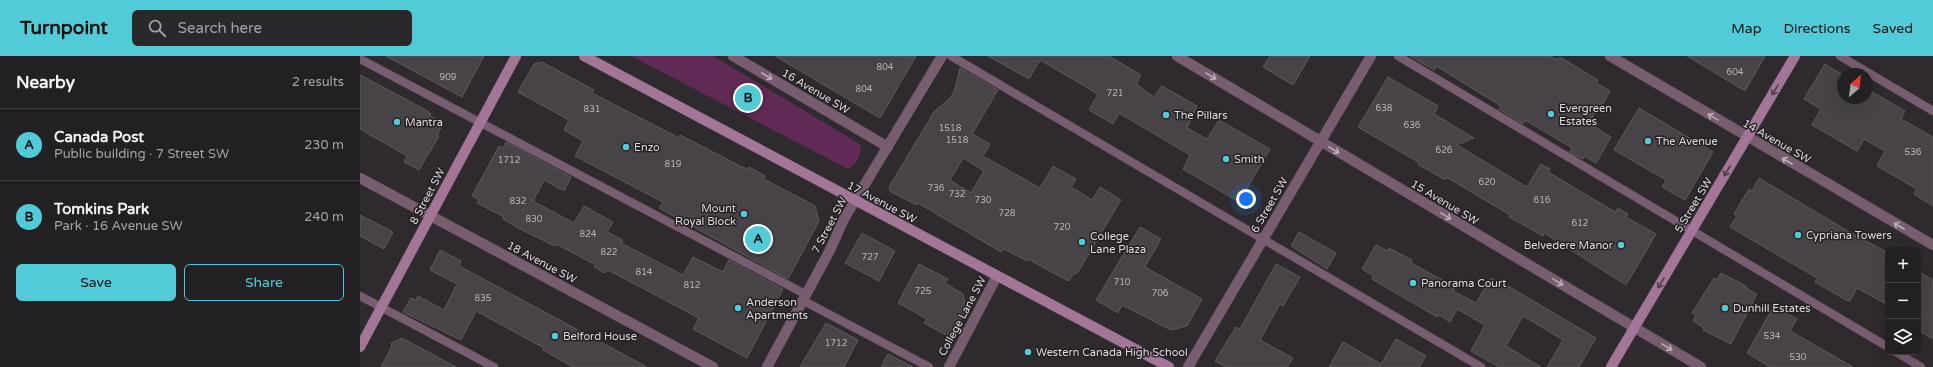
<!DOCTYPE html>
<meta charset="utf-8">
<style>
body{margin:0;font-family:"Varela Round",sans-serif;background:#2a282a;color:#f1f3f6}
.controls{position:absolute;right:12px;bottom:12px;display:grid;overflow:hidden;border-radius:6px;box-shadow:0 4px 16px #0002}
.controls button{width:36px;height:36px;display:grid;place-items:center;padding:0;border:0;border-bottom:1px solid #3f3e40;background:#222022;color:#f1f3f6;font:20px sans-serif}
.compass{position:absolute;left:1477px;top:12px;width:36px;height:36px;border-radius:50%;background:#222022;box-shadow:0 4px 16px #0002;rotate:28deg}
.you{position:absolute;left:886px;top:143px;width:14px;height:14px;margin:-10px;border:3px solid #fff;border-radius:50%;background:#1a73e8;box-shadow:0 0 0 6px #1a73e833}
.badge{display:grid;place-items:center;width:26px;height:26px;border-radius:50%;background:#52cbd8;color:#111;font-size:13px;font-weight:700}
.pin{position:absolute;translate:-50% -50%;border:2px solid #fff;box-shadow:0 1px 4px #0006}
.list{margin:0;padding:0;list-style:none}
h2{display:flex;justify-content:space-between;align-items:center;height:52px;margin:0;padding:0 16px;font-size:17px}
h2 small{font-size:13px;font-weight:400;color:#a2a3a5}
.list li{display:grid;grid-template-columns:26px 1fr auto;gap:12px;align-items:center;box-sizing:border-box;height:72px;padding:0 16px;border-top:1px solid #3f3e40}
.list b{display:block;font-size:15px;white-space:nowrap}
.list p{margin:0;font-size:13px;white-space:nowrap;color:#a2a3a5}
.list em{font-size:13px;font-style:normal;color:#a2a3a5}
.actions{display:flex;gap:8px;padding:12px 16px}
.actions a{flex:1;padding:9px 0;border:1px solid #52cbd8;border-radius:6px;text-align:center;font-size:14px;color:#52cbd8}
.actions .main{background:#52cbd8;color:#111}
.icon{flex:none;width:22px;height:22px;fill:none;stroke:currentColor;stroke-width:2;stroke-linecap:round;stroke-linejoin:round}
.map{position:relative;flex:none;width:1573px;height:311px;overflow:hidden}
header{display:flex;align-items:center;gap:24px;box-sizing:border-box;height:56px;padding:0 20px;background:#52cbd8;color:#111}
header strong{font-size:19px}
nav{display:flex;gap:22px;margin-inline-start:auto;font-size:14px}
.search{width:280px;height:36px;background:#2a282a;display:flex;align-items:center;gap:10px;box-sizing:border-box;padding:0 14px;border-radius:6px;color:#a2a3a5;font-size:15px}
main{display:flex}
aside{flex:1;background:#222022}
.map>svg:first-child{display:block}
</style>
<header>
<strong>Turnpoint</strong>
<div class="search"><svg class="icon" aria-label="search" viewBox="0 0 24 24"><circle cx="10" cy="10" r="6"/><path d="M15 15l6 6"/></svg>Search here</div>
<nav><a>Map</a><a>Directions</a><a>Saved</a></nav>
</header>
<main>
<aside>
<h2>Nearby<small>2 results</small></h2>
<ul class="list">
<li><span class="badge">A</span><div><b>Canada Post</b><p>Public building · 7 Street SW</p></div><em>230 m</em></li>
<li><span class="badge">B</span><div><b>Tomkins Park</b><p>Park · 16 Avenue SW</p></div><em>240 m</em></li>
</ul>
<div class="actions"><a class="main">Save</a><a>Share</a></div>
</aside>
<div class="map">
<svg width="1573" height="311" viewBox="0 0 1573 311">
<rect width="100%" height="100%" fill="#2e2a2d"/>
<path fill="#612955" d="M271 0H353L495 85 501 90C501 100 497 106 489 113L484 111Z"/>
<path fill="#484346" stroke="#5c585b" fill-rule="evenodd" d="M26 0H124L102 41Z
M415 0H556L520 62Z
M628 0H749L781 19 776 28 794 41 802 30 837 50 827 72 847 83 859 64 910 93 879 146 823 113 830 99 759 57 753 68 729 54 738 38 680 4 669 23Z
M910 0H950L933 29 903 11Z
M1050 0H1190L1198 4 1200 1 1238 24 1236 27 1250 35 1242 50 1239 49 1229 67 1251 81 1236 107 1224 100 1223 103 1210 96 1212 92 1165 64 1163 68 1139 53 1141 50 1076 10 1074 14Z
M1327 0H1405L1385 35Z
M182 6 234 34 232 37 319 82 320 79 388 114 389 111 405 120 404 123 455 150 459 165 428 223 299 152 303 146 215 100 223 85 204 74 209 64 158 36 174 8Z
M1465 8 1483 19V42H1507V33L1545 55 1541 63 1573 81V150L1554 138 1557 133 1517 110 1525 95 1504 83 1497 95 1452 69 1461 53 1444 43Z
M600 12 638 34 612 78 630 88 623 100 680 132 693 110 716 123 711 131 732 144 740 131 761 144 718 216 712 220 708 225 668 203 667 205 644 193 641 196 558 147 557 149 531 136 529 131 574 56 591 41 595 33ZM603 102 624 115 611 137 590 124Z
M0 19 66 54 71 58 70 60 76 64 73 68 81 72 77 79 79 80 59 114 44 106 47 100 0 73Z
M1028 21 1078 50 1074 58 1114 82 1097 89 1167 131 1181 108 1190 113 1188 116 1255 156 1258 152 1268 158 1266 161 1296 178 1266 229 1184 177 1183 180 1149 161 1150 159 1088 122 1084 123 1059 109 1058 106 998 71Z
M1279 52 1353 96 1325 144 1302 131 1306 124 1254 94Z
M146 86 211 121 204 135 184 124 173 145 214 167 224 150 253 166 247 176 263 184 261 187 323 219 333 201 363 216 369 204 423 233 387 302 333 273 339 262 248 214 245 217 234 211 236 209 196 188 195 190 160 173 143 163 144 161 117 147 119 144 112 140 139 90 143 92Z
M1399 122 1486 174 1528 197V249L1497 232 1490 245 1486 244 1455 226 1457 222 1370 171 1377 160 1374 158 1389 133 1392 135Z
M0 159 33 176 24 193 0 180Z
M780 171 801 183 785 211 842 243 827 270 811 274 762 249 758 257 736 244Z
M939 176 976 197 967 213 931 190Z
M502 177 535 195 519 225 485 207Z
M1016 189 1028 195 1029 192 1052 204 1051 207 1095 231 1093 235 1116 247 1131 222 1147 232 1148 230 1236 282 1219 311H1187L1203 284 1163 260 1146 290 1181 311H1139L1111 295 1125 269 1097 253 1090 266 1079 259 1077 261 1012 223 1013 220 1002 213Z
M80 194 101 205 99 210 287 311H213L183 294 184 292 116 255 101 284 43 256 51 242 56 244 58 240 84 254 97 228 70 214Z
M559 208 588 223 585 227 603 238 606 254 591 282 564 267 567 263 538 247Z
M916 208 940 221 923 250 920 248 900 284 933 302 927 311H866L855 305 876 271 880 273Z
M1558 215 1573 224V283L1558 274Z
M1361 217 1386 230V232L1397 238 1371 288 1343 274 1344 272 1333 265 1336 259 1332 257 1354 222 1357 224Z
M1414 250 1437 263 1430 275 1493 311H1410L1387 297Z
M466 267 498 284 484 311H440Z
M42 282 96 311H21L32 290 31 287Z
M1036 283 1066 300 1059 311H969L983 286 1021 308Z
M528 298 553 311H521Z"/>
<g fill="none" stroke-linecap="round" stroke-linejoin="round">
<g stroke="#4a4649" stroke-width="9">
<path id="lane" d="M591 0 1121 311
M1038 0 1528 291
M1480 0 1573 55
M0 3 445 238
M0 240 134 311
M442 244 569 311
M1536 296 1561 311"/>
</g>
<g stroke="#4a4649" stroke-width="11">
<path id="street" d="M373 0 528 91
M817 0 1341 311
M1250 0 1573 189
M0 122 353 311
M407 311 470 194 484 163 582 0
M589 311 637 220
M828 311 1011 0"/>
</g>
<g stroke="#4a4649" stroke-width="11">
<path id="secondary" d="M224 0 809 311
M0 291 156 0
M1251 311 1435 0"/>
</g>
<use href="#lane" stroke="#785c70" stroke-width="8"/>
<use href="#street" stroke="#785c70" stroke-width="10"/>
<use href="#secondary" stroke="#a37697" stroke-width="10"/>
</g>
<defs><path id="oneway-shaft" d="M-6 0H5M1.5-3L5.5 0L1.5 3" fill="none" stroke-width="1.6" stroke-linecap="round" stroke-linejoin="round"/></defs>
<g stroke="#baaeb6">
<use href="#oneway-shaft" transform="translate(407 20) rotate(31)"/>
<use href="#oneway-shaft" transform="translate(851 20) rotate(31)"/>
<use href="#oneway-shaft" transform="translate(1353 61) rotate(-149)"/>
<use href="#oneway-shaft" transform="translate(974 94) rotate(31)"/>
<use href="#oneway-shaft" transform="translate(1427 105) rotate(-150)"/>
<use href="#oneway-shaft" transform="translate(1086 160) rotate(31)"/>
<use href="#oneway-shaft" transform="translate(1539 170) rotate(-150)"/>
<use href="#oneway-shaft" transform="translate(1198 226) rotate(31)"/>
<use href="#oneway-shaft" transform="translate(1307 291) rotate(31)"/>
</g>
<g stroke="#503e4c">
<use href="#oneway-shaft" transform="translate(1415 34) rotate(121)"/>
<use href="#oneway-shaft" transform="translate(1367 115) rotate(121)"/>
<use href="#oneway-shaft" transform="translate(1301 227) rotate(121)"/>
</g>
<g fill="#52cbd8" stroke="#242023" stroke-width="1.5">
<circle cx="1191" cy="58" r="4"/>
<circle cx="806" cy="59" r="4"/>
<circle cx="37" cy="66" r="4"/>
<circle cx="1288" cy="85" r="4"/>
<circle cx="266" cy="91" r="4"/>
<circle cx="866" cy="103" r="4"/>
<circle cx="384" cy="158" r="4"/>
<circle cx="1438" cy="179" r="4"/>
<circle cx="722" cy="186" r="4"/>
<circle cx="1261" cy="189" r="4"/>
<circle cx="1053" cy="227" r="4"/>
<circle cx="378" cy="252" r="4"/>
<circle cx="1365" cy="252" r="4"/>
<circle cx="195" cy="280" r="4"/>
<circle cx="668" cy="296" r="4"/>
</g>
<g text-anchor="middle" stroke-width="3" stroke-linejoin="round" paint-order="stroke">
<g font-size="9" fill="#b8b4b6">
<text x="525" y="14">804</text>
<text x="1375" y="19">604</text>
<text x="88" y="24">909</text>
<text x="504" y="36">804</text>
<text x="755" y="40">721</text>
<text x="1024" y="55">638</text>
<text x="232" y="56">831</text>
<text x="1052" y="72">636</text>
<text x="590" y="75">1518</text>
<text x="597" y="87">1518</text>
<text x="1084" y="97">626</text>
<text x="1553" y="99">536</text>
<text x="149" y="107">1712</text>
<text x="313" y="111">819</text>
<text x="1127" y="129">620</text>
<text x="576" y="135">736</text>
<text x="597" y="141">732</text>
<text x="623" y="147">730</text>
<text x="1182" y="147">616</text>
<text x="158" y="148">832</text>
<text x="647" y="160">728</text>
<text x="174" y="166">830</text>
<text x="1220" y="170">612</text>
<text x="702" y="174">720</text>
<text x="228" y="181">824</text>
<text x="249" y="199">822</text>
<text x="510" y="204">727</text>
<text x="284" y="219">814</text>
<text x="762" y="229">710</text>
<text x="332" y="232">812</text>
<text x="563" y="238">725</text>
<text x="800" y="240">706</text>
<text x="123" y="245">835</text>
<text x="1412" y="283">534</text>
<text x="476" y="290">1712</text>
<text x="1438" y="304">530</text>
</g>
<g font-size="11" fill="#dddadc" stroke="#242023">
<text transform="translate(456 35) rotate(31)" y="4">16 Avenue SW</text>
<text transform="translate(1417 85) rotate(30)" y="4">14 Avenue SW</text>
<text transform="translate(67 140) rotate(-62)" y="4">8 Street SW</text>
<text transform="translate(522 146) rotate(28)" y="4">17 Avenue SW</text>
<text transform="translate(1085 146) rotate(31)" y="4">15 Avenue SW</text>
<text transform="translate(909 149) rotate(-60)" y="4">6 Street SW</text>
<text transform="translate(1333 149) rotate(-59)" y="4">5 Street SW</text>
<text transform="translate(469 169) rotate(-62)" y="4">7 Street SW</text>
<text transform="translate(182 206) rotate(28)" y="4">18 Avenue SW</text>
<text transform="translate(602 260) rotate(-62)" y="4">College Lane SW</text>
</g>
<g font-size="11" fill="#dddadc" stroke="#242023" text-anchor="start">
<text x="1199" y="56">Evergreen<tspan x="1199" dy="13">Estates</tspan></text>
<text x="814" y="63">The Pillars</text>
<text x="45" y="70">Mantra</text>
<text x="1296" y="89">The Avenue</text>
<text x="274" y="95">Enzo</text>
<text x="874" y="107">Smith</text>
<text x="376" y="156" text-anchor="end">Mount<tspan x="376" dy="13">Royal Block</tspan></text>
<text x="1446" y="183">Cypriana Towers</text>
<text x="730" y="184">College<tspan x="730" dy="13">Lane Plaza</tspan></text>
<text x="1253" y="193" text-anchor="end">Belvedere Manor</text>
<text x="1061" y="231">Panorama Court</text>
<text x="386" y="250">Anderson<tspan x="386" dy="13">Apartments</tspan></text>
<text x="1373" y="256">Dunhill Estates</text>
<text x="203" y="284">Belford House</text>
<text x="676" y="300">Western Canada High School</text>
</g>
</g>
</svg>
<div class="controls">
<button>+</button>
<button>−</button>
<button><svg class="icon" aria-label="layers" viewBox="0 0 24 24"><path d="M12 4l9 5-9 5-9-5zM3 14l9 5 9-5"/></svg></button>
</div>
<svg class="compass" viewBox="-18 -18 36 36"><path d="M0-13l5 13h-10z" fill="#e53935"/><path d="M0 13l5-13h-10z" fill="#a2a3a5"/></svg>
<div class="you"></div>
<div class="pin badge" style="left:398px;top:183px">A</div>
<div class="pin badge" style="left:388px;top:42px">B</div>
</div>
</main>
